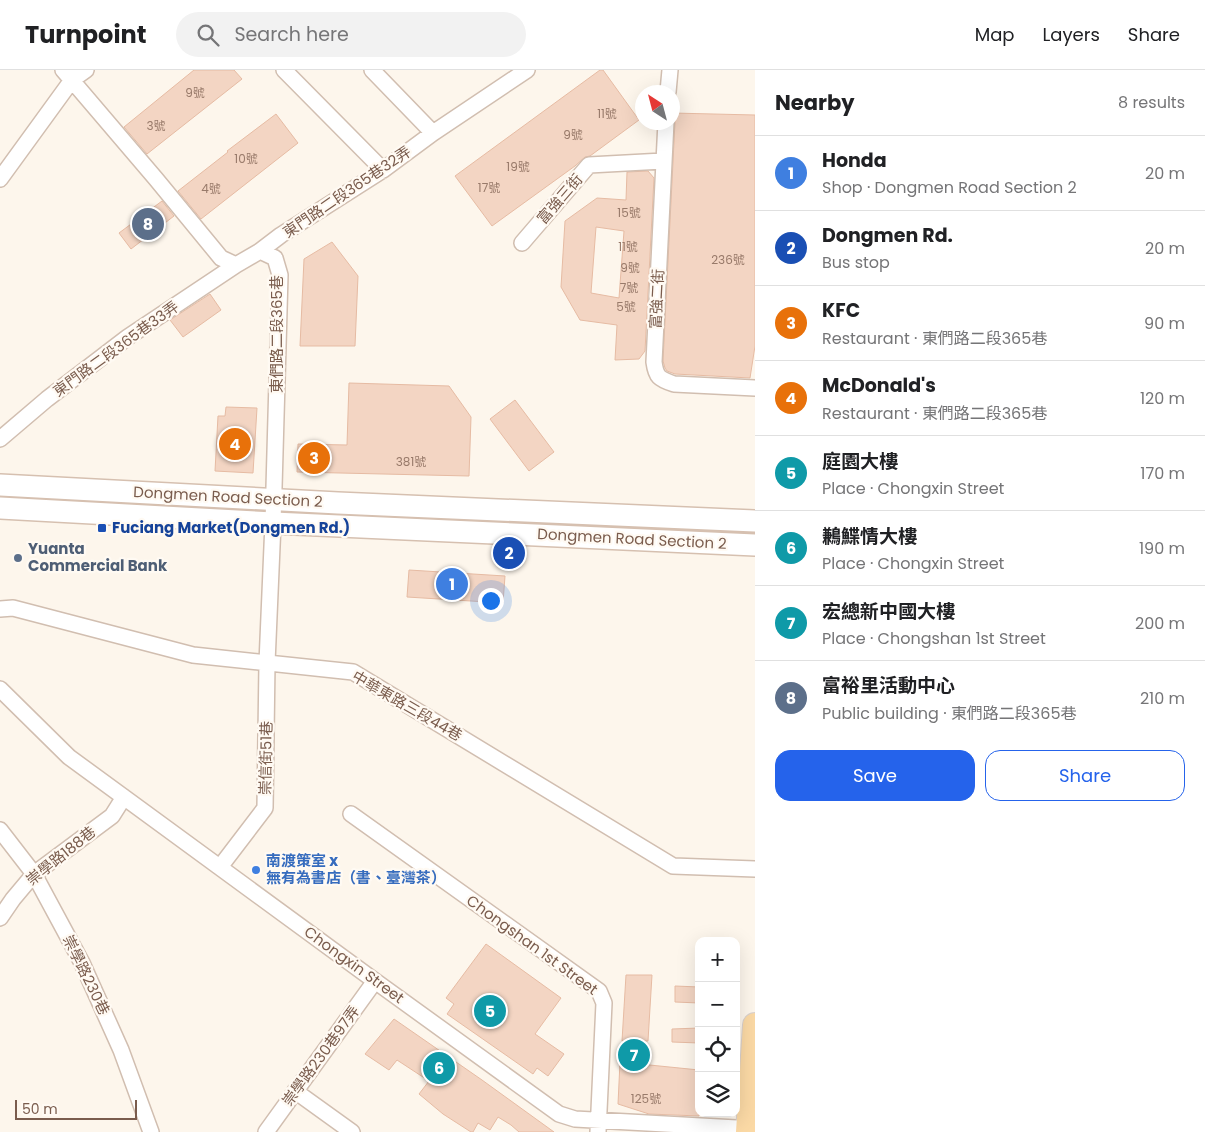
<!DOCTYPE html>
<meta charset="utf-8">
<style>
body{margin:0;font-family:Poppins,"Noto Sans TC",sans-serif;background:#f2f2f2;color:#202124}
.controls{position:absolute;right:15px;bottom:15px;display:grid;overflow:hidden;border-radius:10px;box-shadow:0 5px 20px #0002}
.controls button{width:45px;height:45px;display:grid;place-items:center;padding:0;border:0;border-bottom:1px solid #e0e0e0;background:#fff;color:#202124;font:25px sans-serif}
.compass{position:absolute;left:635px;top:15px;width:45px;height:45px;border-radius:50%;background:#fff;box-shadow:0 5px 20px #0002;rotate:324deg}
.scale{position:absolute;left:15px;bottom:12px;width:122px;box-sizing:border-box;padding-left:5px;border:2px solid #7a5c4d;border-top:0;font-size:14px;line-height:18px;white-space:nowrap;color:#7a5c4d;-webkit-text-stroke:4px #fffaf3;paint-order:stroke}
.you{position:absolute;left:490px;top:530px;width:18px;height:18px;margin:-12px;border:4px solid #fff;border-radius:50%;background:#1a73e8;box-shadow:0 0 0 8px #1a73e833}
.badge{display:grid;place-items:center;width:32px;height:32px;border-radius:50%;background:#2563eb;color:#fff;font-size:16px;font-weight:700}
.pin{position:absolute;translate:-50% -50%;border:2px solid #fff;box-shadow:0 1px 5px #0006}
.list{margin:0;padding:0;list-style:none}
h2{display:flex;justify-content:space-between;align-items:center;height:65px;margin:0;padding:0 20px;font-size:21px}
h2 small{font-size:16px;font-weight:400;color:#757577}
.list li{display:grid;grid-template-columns:32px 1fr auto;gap:15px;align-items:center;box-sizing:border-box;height:75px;padding:0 20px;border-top:1px solid #e0e0e0}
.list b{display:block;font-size:19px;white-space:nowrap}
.list p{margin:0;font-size:16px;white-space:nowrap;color:#757577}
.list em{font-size:16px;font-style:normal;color:#757577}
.actions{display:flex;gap:10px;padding:15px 20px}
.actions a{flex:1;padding:11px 0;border:1px solid #2563eb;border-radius:15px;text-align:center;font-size:18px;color:#2563eb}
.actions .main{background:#2563eb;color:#fff}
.icon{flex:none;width:28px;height:28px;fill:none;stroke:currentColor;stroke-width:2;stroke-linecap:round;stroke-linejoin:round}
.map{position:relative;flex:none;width:755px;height:1062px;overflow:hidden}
header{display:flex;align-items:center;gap:30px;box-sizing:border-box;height:70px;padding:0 25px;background:#fff;border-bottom:1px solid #e0e0e0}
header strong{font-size:24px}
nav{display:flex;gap:28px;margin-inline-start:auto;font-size:18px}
.search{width:350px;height:45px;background:#f2f2f2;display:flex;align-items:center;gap:12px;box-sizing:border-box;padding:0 18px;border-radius:28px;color:#757577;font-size:19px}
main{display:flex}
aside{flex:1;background:#fff}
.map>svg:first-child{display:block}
</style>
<header>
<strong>Turnpoint</strong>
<div class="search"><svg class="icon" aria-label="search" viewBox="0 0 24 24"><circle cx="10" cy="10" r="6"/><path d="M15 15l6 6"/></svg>Search here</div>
<nav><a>Map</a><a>Layers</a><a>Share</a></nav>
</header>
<main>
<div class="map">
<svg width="755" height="1062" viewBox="0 0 755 1062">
<rect width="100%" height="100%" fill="#fdf6ec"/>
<path fill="#f3d5c3" stroke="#e6bba3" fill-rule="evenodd" d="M194 0H234L242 9 147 84 124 57Z
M600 0H603L639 50 590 86 585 87 575 96 492 156 455 106Z
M672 43 755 45V276L750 308 675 304 667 301 665 298 663 291 675 52Z
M276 44 298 73 201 149 178 121 228 82 227 81Z
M648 101 654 108 645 281 639 289 615 290 617 255 580 250 561 217 565 151 597 128 626 130 627 102ZM596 157 624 161 619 228 591 223Z
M162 131 174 146 131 179 119 163Z
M332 172 358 206 355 276H300L304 189Z
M210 224 221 240 183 267 170 250Z
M349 313 449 316 471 347 469 406 297 402 298 374 347 375Z
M515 330 554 382 529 401 490 349Z
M226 337 257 338 253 403 215 401 218 346H225Z
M409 500 505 506 503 533 407 527Z
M486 874 561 928 535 964 564 984 548 1006 537 998 533 1004 447 944 454 934 446 928Z
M626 905H652L648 971H622Z
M675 916 699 917V933L675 932Z
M394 949 482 1010 554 1062H519L511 1055 498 1047 490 1060 478 1053 473 1062H471L443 1044 419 1024 429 1011 397 990 389 1000 365 984Z
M699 958V973L672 972V959Z
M620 992 699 1000V1046L649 1044 618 1034Z"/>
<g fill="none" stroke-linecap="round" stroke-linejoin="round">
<g stroke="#d1beb0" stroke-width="18">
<path id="minor" d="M63 0 156 109 221 188 236 195 260 181 275 188 280 205 273 453 267 593 265 738 220 797
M284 0 383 100
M372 0 433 63
M668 22 670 0
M666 52 654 292C656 307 659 309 674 314L755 318
M0 109 72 10 86 0
M522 173 589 95 663 91
M260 181 281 165 383 100 433 63 527 0
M0 369 47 329 128 267 236 195
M0 539 13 538 193 585 353 602 673 796 755 799
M0 619 69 687 375 911 559 1044 575 1049 755 1059
M351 744 599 921 604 933 598 1062
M0 760 34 804 82 893 121 980 151 1062
M0 848 13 829 34 804 112 746 124 727
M295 1021 352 1062
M266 1062 375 911"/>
</g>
<g stroke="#d6c0b0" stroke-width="24">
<path id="secondary" d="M0 415 338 433 755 451
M0 438 273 453 755 475"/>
</g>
<g stroke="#dad1cd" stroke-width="26">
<path id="primary" d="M748 1062 755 955"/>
</g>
<use href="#minor" stroke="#fff" stroke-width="15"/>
<use href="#secondary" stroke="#fff" stroke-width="21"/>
<use href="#primary" stroke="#fbd9a5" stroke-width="24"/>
</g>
<rect fill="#1a4fb4" stroke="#fffaf3" stroke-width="2" x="97" y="453" width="10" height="10" rx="2.5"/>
<circle fill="#5c6f8a" stroke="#fffaf3" stroke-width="2" cx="18" cy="488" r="5"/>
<circle fill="#3f7fe0" stroke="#fffaf3" stroke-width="2" cx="256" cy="800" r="5"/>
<g text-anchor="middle" stroke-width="4.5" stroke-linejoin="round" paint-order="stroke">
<g font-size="12" fill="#987a6a">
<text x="195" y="27">9號</text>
<text x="607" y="48">11號</text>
<text x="156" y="60">3號</text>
<text x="573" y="69">9號</text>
<text x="246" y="93">10號</text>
<text x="518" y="101">19號</text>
<text x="489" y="122">17號</text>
<text x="211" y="123">4號</text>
<text x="629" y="147">15號</text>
<text x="628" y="181">11號</text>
<text x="728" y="194">236號</text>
<text x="630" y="202">9號</text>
<text x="629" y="222">7號</text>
<text x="626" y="241">5號</text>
<text x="411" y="396">381號</text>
<text x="646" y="1033">125號</text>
</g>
<g font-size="15" fill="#7a5c4d" stroke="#fffaf3">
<text transform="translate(347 122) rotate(-34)" y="5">東門路二段365巷32弄</text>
<text transform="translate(560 129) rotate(-49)" y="5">富強三街</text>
<text transform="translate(657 229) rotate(-87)" y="5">富強二街</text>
<text transform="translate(277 264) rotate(-90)" y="5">東們路二段365巷</text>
<text transform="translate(116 279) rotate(-36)" y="5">東門路二段365巷33弄</text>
<text transform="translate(228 427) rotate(3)" y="5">Dongmen Road Section 2</text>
<text transform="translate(632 469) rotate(3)" y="5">Dongmen Road Section 2</text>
<text transform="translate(407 636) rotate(30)" y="5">中華東路三段44巷</text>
<text transform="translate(266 688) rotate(-89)" y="5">崇信街51巷</text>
<text transform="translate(61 786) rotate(-39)" y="5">崇學路188巷</text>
<text transform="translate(532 875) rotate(36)" y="5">Chongshan 1st Street</text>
<text transform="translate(354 895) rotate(36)" y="5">Chongxin Street</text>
<text transform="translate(86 905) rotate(64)" y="5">崇學路230巷</text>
<text transform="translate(321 986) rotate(-54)" y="5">崇學路230巷97弄</text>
</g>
<g font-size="15" font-weight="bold" fill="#164399" stroke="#fffaf3" text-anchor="start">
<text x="112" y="463">Fuciang Market(Dongmen Rd.)</text>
</g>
<g font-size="15" font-weight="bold" fill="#4e5e75" stroke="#fffaf3" text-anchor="start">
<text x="28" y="484">Yuanta<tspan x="28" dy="17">Commercial Bank</tspan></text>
</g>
<g font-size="15" font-weight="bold" fill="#366cbe" stroke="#fffaf3" text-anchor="start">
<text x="266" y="796">南渡策室 x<tspan x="266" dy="17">無有為書店（書、臺灣茶）</tspan></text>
</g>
</g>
</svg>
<div class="controls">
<button>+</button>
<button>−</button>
<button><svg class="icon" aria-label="locate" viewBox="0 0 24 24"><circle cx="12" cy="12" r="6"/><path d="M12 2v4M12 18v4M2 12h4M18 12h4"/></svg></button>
<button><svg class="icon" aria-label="layers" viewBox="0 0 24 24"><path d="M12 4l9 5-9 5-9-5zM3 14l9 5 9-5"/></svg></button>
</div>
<svg class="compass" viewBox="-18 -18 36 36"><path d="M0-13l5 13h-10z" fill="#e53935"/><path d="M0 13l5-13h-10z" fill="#757577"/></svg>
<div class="scale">50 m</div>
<div class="you"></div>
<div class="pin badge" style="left:452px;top:514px;background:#3f7fe0">1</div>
<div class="pin badge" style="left:509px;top:483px;background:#1a4fb4">2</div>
<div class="pin badge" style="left:314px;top:388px;background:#e8710a">3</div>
<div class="pin badge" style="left:235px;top:374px;background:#e8710a">4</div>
<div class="pin badge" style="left:490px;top:941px;background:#0f9aa8">5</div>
<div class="pin badge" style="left:439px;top:998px;background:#0f9aa8">6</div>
<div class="pin badge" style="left:634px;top:985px;background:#0f9aa8">7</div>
<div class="pin badge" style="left:148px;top:154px;background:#5c6f8a">8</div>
</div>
<aside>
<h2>Nearby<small>8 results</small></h2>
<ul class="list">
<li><span class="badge" style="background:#3f7fe0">1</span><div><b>Honda</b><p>Shop · Dongmen Road Section 2</p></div><em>20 m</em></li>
<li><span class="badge" style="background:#1a4fb4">2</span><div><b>Dongmen Rd.</b><p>Bus stop</p></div><em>20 m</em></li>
<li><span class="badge" style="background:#e8710a">3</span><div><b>KFC</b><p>Restaurant · 東們路二段365巷</p></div><em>90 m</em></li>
<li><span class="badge" style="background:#e8710a">4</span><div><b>McDonald's</b><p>Restaurant · 東們路二段365巷</p></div><em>120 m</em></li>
<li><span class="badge" style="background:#0f9aa8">5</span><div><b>庭園大樓</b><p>Place · Chongxin Street</p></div><em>170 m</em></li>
<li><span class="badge" style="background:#0f9aa8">6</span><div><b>鶼鰈情大樓</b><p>Place · Chongxin Street</p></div><em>190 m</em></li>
<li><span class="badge" style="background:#0f9aa8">7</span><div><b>宏總新中國大樓</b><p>Place · Chongshan 1st Street</p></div><em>200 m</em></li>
<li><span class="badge" style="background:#5c6f8a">8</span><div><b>富裕里活動中心</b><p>Public building · 東們路二段365巷</p></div><em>210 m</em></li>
</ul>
<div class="actions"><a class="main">Save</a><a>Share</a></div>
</aside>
</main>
